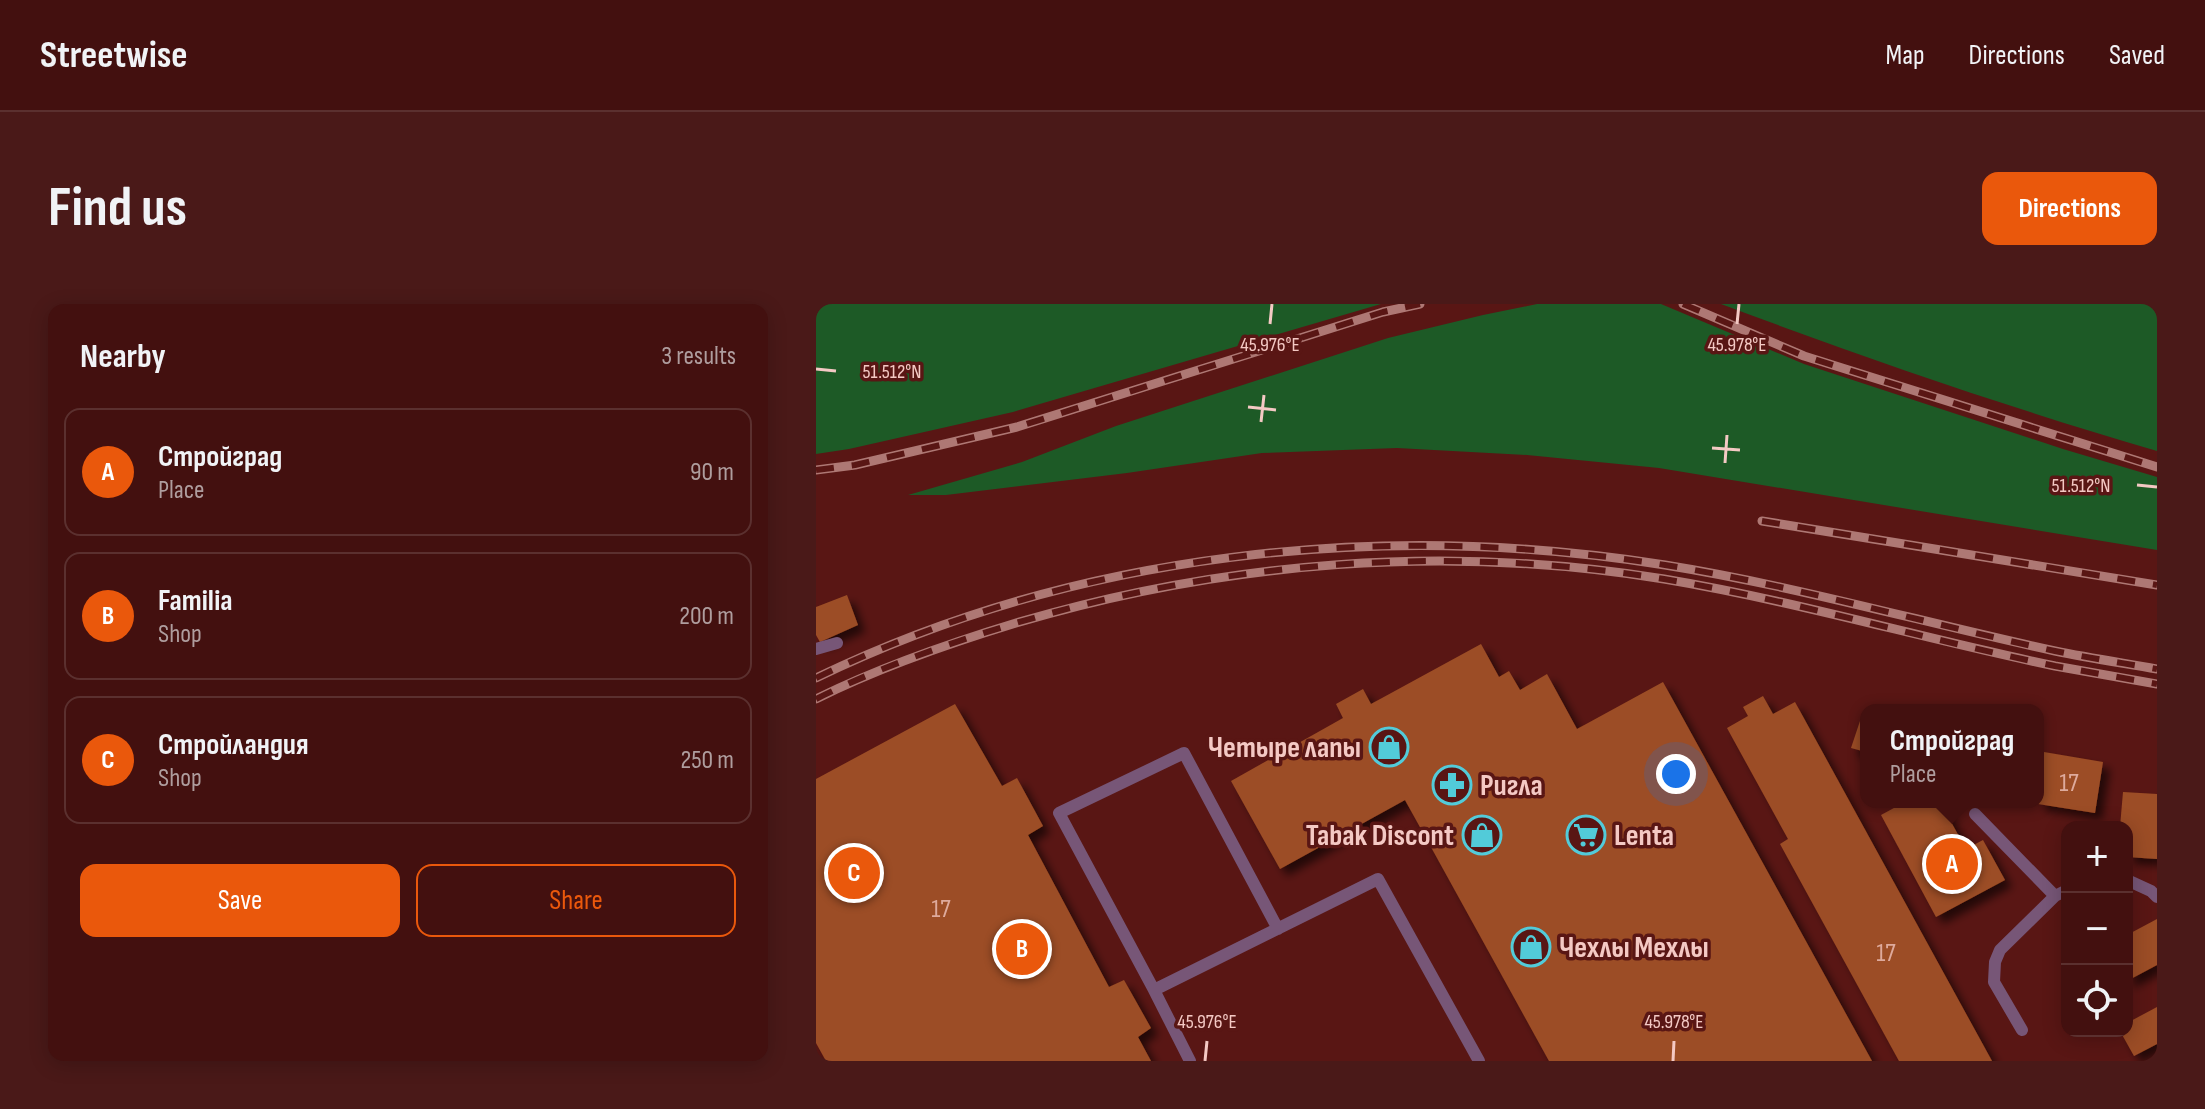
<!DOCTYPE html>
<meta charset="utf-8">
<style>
body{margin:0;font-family:"Sofia Sans Condensed",sans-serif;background:#4a1918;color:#f1f3f6}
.controls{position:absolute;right:24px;bottom:24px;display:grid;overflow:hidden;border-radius:16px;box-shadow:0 4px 20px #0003}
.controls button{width:72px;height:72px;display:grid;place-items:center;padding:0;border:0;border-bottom:2px solid #5b302f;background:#43100f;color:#f1f3f6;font:40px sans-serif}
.you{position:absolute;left:860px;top:470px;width:28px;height:28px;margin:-20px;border:6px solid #fff;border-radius:50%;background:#1a73e8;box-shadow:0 0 0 12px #1a73e833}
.badge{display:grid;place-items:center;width:52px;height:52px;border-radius:50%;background:#ea580c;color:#fff;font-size:26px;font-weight:700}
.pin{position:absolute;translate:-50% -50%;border:4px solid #fff;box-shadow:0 2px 8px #0006}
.popup{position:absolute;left:1044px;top:400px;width:184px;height:104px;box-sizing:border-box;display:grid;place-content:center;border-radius:16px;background:#43100f;filter:drop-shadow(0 2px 6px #0005);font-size:26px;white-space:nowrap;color:#af9d9e}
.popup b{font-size:30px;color:#f1f3f6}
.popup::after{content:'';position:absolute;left:50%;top:100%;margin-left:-16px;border:16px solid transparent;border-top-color:#43100f}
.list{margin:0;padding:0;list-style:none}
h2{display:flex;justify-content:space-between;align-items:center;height:104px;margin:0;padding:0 32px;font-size:34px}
h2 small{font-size:26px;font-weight:400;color:#af9d9e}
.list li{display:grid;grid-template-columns:52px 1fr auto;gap:24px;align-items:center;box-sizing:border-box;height:128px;margin:0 16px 16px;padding:0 16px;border:2px solid #5b302f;border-radius:16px}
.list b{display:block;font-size:30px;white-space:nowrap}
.list p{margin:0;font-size:26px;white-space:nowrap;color:#af9d9e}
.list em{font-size:26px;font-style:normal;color:#af9d9e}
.actions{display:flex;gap:16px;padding:24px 32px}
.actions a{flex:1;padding:18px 0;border:2px solid #ea580c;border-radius:16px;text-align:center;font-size:28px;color:#ea580c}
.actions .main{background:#ea580c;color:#fff}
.icon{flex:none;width:44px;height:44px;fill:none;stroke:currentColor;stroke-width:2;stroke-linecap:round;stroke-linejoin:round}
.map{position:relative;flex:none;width:1341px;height:757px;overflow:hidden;border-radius:16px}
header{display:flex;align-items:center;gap:48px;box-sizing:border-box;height:112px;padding:0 40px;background:#43100f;border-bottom:2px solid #5b302f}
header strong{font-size:38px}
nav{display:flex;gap:44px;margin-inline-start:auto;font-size:28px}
.intro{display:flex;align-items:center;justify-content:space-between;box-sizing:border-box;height:192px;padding:0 48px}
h1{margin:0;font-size:56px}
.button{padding:20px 36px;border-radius:16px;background:#ea580c;color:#fff;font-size:28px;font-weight:700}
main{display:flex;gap:48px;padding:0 48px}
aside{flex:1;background:#43100f;border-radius:16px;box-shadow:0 4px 20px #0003}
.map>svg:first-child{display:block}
</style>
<header>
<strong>Streetwise</strong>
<nav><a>Map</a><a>Directions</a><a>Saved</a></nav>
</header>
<div class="intro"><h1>Find us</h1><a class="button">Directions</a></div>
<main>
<aside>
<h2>Nearby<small>3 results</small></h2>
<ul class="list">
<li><span class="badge">A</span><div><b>Стройград</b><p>Place</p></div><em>90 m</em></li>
<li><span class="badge">B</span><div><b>Familia</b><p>Shop</p></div><em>200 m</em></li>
<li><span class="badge">C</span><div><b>Стройландия</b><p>Shop</p></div><em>250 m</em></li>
</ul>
<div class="actions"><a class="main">Save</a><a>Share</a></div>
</aside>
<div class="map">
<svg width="1341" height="757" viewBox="0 0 1341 757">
<defs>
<filter id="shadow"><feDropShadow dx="7" dy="7" stdDeviation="4" flood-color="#0009"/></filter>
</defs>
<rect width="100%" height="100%" fill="#591614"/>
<path fill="#1d5a26" d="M0 0H565L197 108 33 145 0 150Z
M721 0H845L988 60 1247 145 1341 173V246L843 164 711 151 581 144 446 149 311 169 130 191H92L206 158 300 122 572 34 667 11Z
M905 0H1341V147C1194 104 1049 54 905 0Z"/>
<path fill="#9c4e25" filter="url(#shadow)" d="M31 291 42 321 4 338 0 331V303Z
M665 340 683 373 693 367 704 386 731 370 761 425 847 378 1056 757H733L589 496 464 565 415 477 527 414 520 400 547 385 555 400Z
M947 392 957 410 979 398 1176 757H1083L964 540 972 535 911 424 932 412 927 403Z
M139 400 186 482 201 474 227 522 212 531 293 683 308 676 335 724 322 733 335 757H10L0 739V475Z
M1044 417 1050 419V448L1035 444Z
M1222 447 1287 458 1279 509 1222 500Z
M1307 488 1341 490V555L1311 553V523H1304Z
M1089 498H1124L1150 545 1167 536 1189 576 1120 613 1065 511Z
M1341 615V661L1311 677V631Z
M1341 703V740L1318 752 1304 727H1311V719Z"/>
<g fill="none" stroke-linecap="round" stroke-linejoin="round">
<path stroke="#775677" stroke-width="12" d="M0 345 21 339
M1159 510 1239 592 1251 586
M1311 576 1335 587 1341 593
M338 686 243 509 368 449 462 625
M1206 726 1178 678 1179 658 1184 646 1239 592
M374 757 338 686 562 575 663 757"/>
<g stroke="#ae7874" stroke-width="9">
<path id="rail" d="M867 0 988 52 1341 163
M0 166 39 161 201 123 567 8 604 0
M946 217 1341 281
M0 374C260 248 565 216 849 261 980 282 1109 319 1239 347 1273 354 1307 359 1341 365
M0 395C64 363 131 340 200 319 410 257 632 240 848 275 980 297 1108 335 1239 362 1273 368 1307 374 1341 380"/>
</g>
<use href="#rail" stroke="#591614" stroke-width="6" stroke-dasharray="18" stroke-linecap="butt"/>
</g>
<path fill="none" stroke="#f4c9c4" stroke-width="3" d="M454 20 456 0M921 20 923 0M0 65 20 67M432 103 460 106M445 118 448 91M896 144 924 146M909 159 911 131M1321 181 1341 183M389 757 391 737M857 757 858 737"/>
<defs>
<g id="shop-ring" transform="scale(2)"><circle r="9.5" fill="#591614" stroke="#52cbd9" stroke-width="1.5"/><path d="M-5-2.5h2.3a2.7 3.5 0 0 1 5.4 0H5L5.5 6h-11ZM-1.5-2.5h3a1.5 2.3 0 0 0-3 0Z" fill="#52cbd9"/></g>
<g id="pharmacy-ring" transform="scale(2)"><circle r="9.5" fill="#591614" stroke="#52cbd9" stroke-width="1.5"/><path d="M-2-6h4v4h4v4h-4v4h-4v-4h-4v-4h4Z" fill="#52cbd9"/></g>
<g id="supermarket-ring" transform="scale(2)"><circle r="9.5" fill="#591614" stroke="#52cbd9" stroke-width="1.5"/><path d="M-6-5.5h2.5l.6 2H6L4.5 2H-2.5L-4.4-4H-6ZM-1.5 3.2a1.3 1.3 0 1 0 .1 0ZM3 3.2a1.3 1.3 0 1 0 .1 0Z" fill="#52cbd9"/></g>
</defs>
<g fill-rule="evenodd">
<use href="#shop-ring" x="573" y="443"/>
<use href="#pharmacy-ring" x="636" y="481"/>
<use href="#shop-ring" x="666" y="531"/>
<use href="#supermarket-ring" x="770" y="531"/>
<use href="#shop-ring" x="715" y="643"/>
</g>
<g text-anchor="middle" stroke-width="7" stroke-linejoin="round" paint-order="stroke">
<g font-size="26" fill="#deaa9c">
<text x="1253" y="487">17</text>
<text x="125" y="613">17</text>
<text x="1070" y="657">17</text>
</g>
<g font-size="30" font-weight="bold" fill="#f4c9c4" stroke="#591614" text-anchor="start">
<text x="545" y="453" text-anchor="end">Четыре лапы</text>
<text x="664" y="491">Ригла</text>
<text x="638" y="541" text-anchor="end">Tabak Discont</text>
<text x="798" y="541">Lenta</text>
<text x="743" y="653">Чехлы Мехлы</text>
</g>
</g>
<g font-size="20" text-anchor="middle" fill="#f4c9c4" stroke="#591614" stroke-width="7" stroke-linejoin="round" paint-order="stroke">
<text x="454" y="47">45.976°E</text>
<text x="921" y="47">45.978°E</text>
<text x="76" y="74">51.512°N</text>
<text x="1265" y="188">51.512°N</text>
<text x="391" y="724">45.976°E</text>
<text x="858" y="724">45.978°E</text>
</g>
</svg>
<div class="controls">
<button>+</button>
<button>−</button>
<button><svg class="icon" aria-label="locate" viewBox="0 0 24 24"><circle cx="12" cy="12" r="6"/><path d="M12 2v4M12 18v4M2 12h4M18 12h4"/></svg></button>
</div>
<div class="you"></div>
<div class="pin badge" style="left:1136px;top:560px">A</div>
<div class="popup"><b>Стройград</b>Place</div>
<div class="pin badge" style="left:206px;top:645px">B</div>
<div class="pin badge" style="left:38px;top:569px">C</div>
</div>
</main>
